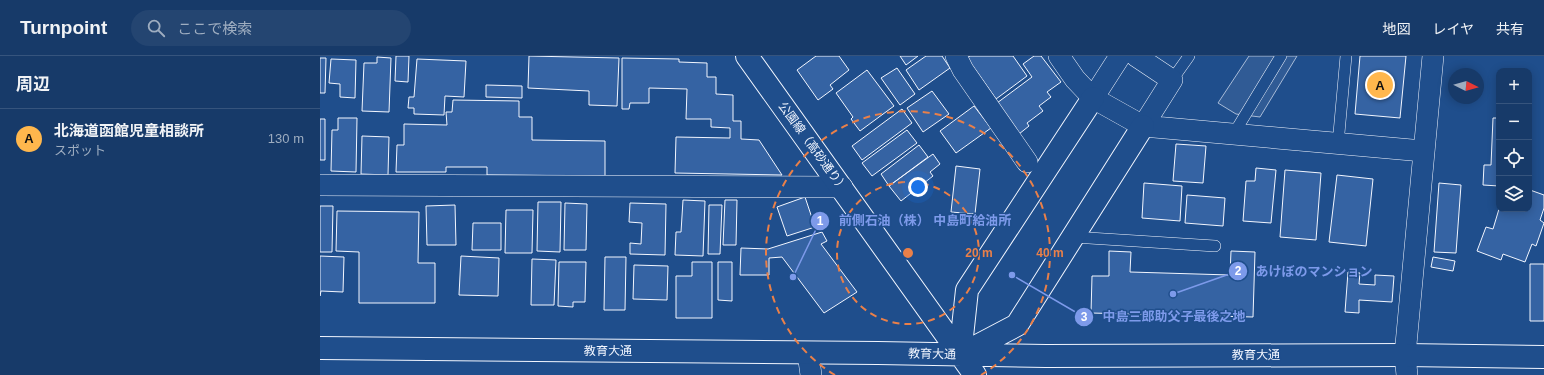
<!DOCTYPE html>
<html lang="ja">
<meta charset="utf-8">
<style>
body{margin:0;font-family:Helvetica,"Noto Sans JP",sans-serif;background:#244571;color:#f1f3f6}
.controls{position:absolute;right:12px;top:12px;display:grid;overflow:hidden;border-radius:8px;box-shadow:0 2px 10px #0003}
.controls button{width:36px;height:36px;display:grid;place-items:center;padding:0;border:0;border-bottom:1px solid #36547d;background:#173a69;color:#f1f3f6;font:20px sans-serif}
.compass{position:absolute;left:1128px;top:12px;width:36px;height:36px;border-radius:50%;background:#173a69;box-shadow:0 2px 10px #0003;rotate:95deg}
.you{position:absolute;left:598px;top:131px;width:14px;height:14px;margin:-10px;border:3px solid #fff;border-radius:50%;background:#1a73e8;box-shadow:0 0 0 6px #1a73e833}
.badge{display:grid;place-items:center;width:26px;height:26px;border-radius:50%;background:#ffb74d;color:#111;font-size:13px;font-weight:700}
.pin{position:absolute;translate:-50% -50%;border:2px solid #fff;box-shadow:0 1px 4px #0006}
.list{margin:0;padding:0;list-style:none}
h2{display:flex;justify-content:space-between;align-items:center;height:52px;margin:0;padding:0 16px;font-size:17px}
h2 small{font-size:13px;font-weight:400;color:#9eadc0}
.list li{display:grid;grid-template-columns:26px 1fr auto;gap:12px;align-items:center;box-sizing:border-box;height:60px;padding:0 16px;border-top:1px solid #36547d}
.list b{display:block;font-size:15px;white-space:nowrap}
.list p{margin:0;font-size:13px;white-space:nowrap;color:#9eadc0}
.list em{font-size:13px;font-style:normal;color:#9eadc0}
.icon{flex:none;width:22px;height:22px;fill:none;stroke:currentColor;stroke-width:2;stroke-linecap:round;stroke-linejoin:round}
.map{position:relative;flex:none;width:1224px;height:319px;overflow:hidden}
header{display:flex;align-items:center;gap:24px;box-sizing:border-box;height:56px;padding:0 20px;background:#173a69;border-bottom:1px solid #36547d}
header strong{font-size:19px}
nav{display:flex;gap:22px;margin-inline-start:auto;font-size:14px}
.search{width:280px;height:36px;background:#244571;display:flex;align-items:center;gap:10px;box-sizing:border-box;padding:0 14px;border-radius:22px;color:#9eadc0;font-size:15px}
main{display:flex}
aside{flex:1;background:#173a69}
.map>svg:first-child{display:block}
</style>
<header>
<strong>Turnpoint</strong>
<div class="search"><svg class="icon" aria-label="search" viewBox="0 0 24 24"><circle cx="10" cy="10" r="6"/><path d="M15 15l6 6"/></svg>ここで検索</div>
<nav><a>地図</a><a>レイヤ</a><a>共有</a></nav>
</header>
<main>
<aside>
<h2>周辺<small></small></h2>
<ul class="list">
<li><span class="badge">A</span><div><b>北海道函館児童相談所</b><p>スポット</p></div><em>130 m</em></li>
</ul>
</aside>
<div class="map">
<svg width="1224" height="319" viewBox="0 0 1224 319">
<rect width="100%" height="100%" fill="#1f4e8c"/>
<path fill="#305b95" stroke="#a8bbd7" d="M929 0H977L940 61 916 58 898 47Z"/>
<path fill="#3563a3" stroke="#f2f6ff" d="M76 0H89L88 26 75 25Z
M209 0 299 2 297 50 269 49V35L208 32Z
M496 0H519L529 14 510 29 513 33 498 44 477 14Z
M580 0H598L586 9Z
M606 0H622L630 12 599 34 586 14Z
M650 0H693L707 20 676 43 647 2Z
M714 0H721L741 26 727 36 731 41 719 50 723 55 707 67 709 70 699 78 677 47 712 21 703 8Z
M1040 0H1086L1080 62 1035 58Z
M57 1 71 2 69 56 42 55 44 7H57Z
M0 2H6L5 37H0Z
M302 2 359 3V6L387 7V21H396V38L413 39V65H421V83L439 84 462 119 355 117 356 81 410 82V72L391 71V63H366L367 33 329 32V47H310L309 53H302Z
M11 3 36 4 35 42 20 41V28L9 27Z
M97 3 146 5 144 41 125 40 124 59 94 58V52H88L89 41H94Z
M577 12 595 38 580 49 561 22Z
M547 14 574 50 540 75 531 63 533 61 516 37Z
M166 29 202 30V42L166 41Z
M612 35 629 58 603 76 587 52Z
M133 44 199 45V61H212V84L285 85V120L167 119V111H126V116H76L77 89H84V68L127 69 126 56H132Z
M654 50 671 72 636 97 620 75Z
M582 53 592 67 542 104 532 90Z
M18 62H37L36 116 11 115 12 74H18Z
M1173 62H1179V130L1163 129 1164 109H1171Z
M0 63H5V104H0Z
M587 74 597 87 552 120 542 107Z
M42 80 69 81 68 119 41 118Z
M856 88 886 90 883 127 853 125Z
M599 89 608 101 569 130 561 118Z
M613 98 620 108 610 116 613 120 581 145 569 130Z
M636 110 660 113 655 158 631 156Z
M936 112 956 114 951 167 923 165 926 125H935Z
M965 114 1001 117 996 184 960 181Z
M1017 119 1053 123 1046 190 1009 186Z
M824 127 862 130 860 165 822 162Z
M1119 127 1141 129 1136 197 1114 196Z
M1210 134 1224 139V152L1220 164 1224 167 1216 190 1212 188 1205 206 1183 198 1181 204 1157 195 1166 171 1173 173 1179 153H1209Z
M867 139 905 142 903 170 865 167Z
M485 141 495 171 467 180 457 151Z
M363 144 385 145 383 200 355 199 356 176H361Z
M405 144H417L416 189H403Z
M218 146H241L240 196 217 195Z
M245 147 267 148 266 194H244Z
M310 147 346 148 345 199 310 198V187L321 188 322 167 309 166Z
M135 149 136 189H107L106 150Z
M389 149H402L400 198H388Z
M0 150H13L12 196H0Z
M186 154H213L212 197H185Z
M17 155 99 156 98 207H115V247H39V196L16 195Z
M153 167H181V194H152Z
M502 176 507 185 501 188 537 236 504 257 462 201 449 202V219H420L421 192 448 193Z
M789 195 811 196 810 216 910 219 911 195 935 196 933 261 771 257 772 220H789Z
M0 200 24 201 23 236 1 235 0 240Z
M141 200 179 202 178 240 139 239Z
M285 201H306L305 254H284Z
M1113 201 1135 205 1133 215 1111 211Z
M212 203 236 204 234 249H211Z
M239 206H266L265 246H253V251L238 250Z
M372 206H392V262H356V220H372Z
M398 206H412V245L398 244Z
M1210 208H1224V265H1210Z
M314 209 348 210 347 244 313 243Z
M1028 216 1040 217 1039 228 1055 229V219L1074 220 1072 246 1039 244V257L1025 256Z"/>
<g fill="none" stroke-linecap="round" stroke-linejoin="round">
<g stroke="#f2f6ff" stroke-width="12">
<path id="service" d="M852 24 869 0
M913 79 961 0
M1018 88 1026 0
M753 181 895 190"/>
</g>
<g stroke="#f2f6ff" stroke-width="22">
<path id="minor" d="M636 0 643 14 707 106
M739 0 755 23 773 42 823 70 1103 95
M816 0 852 24 823 70
M773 42 800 0
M0 129 522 131
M488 297 491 319
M1087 319 1085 299 1113 0"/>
</g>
<g stroke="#f2f6ff" stroke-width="24">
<path id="tertiary" d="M427 0 655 319
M773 42 647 234 640 299 697 269 823 70
M0 292 558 297 726 300 1085 299 1224 301"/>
</g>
<use href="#service" stroke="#1f4e8c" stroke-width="11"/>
<use href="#minor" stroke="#1f4e8c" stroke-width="21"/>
<use href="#tertiary" stroke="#1f4e8c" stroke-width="22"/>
</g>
<g fill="none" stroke="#ea8049" stroke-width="2" stroke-dasharray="7 5">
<circle cx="588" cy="197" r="71"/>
<path d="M515 319A142 142 0 1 1 661 319"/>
</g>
<g text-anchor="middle" stroke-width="3" stroke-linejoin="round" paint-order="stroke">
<g font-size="12" fill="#f2f6ff" stroke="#1f4e8c">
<text transform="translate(493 91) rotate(54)" y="4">公園線（高砂通り）</text>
<text x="288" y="299">教育大通</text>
<text transform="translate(612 298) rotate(1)" y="4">教育大通</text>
<text x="936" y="303">教育大通</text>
</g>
</g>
<circle cx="588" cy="197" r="6" fill="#ea8049" stroke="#1f4e8c" stroke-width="2"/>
<g font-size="12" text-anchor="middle" font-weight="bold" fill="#ea8049" stroke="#1f4e8c" stroke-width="3" stroke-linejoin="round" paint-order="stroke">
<text x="659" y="201">20 m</text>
<text x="730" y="201">40 m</text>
</g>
<path fill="none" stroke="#7d9aea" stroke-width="1.5" d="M473 221L500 165M853 238L918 215M692 219L764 261"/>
<g fill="#7d9aea" stroke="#1f4e8c" stroke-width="1.5">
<circle cx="473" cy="221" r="4"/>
<circle cx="853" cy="238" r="4"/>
<circle cx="692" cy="219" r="4"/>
<circle cx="500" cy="165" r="10"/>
<circle cx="918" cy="215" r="10"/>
<circle cx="764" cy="261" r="10"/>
</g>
<g font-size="12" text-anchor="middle" font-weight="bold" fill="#fff">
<text x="500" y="169">1</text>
<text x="918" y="219">2</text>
<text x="764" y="265">3</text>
</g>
<g font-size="13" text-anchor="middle" font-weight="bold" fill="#7d9aea" stroke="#1f4e8c" stroke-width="3" stroke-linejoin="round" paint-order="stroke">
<text x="605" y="169">前側石油（株） 中島町給油所</text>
<text x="994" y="220">あけぼのマンション</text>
<text x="854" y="265">中島三郎助父子最後之地</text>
</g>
</svg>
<div class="controls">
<button>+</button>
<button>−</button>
<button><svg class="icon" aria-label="locate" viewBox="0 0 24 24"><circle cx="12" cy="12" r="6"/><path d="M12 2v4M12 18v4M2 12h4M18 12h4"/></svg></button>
<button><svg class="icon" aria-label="layers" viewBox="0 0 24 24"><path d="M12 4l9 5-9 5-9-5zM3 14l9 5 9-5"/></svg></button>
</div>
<svg class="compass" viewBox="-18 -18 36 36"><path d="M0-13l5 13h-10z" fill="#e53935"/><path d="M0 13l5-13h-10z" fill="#9eadc0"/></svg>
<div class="you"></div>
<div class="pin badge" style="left:1060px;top:29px">A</div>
</div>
</main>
